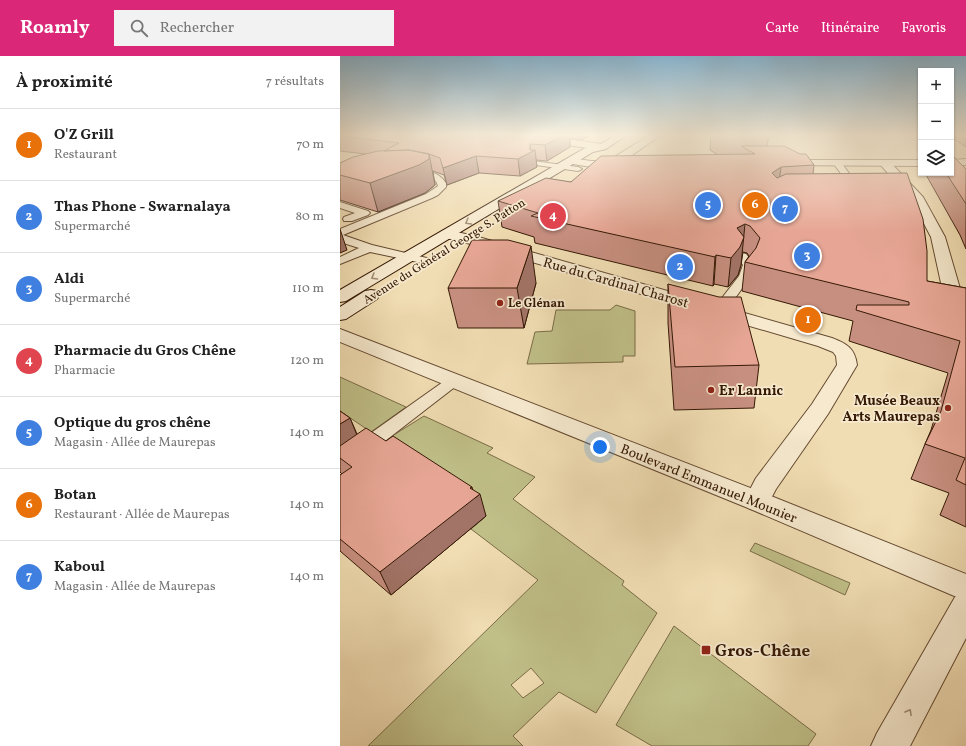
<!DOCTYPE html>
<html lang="fr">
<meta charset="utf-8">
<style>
body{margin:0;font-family:Vollkorn,serif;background:#f2f2f2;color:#222}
.controls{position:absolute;right:12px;top:12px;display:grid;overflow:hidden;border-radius:0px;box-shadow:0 1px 3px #0004}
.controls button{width:36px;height:36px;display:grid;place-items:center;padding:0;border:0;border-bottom:1px solid #e0e0e0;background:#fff;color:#222;font:20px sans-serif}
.you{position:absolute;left:260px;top:391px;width:14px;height:14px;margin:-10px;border:3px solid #fff;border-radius:50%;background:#1a73e8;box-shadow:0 0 0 6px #1a73e833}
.badge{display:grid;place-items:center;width:26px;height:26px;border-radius:50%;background:#db2777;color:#fff;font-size:13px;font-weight:700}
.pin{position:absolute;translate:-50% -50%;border:2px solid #fff;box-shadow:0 1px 4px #0006}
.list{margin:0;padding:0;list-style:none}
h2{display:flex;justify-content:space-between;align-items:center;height:52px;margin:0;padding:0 16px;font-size:17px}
h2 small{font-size:13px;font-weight:400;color:#767676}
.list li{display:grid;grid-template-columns:26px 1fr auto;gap:12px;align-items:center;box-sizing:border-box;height:72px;padding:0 16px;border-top:1px solid #e0e0e0}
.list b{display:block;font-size:15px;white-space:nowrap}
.list p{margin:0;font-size:13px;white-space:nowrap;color:#767676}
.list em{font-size:13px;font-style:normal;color:#767676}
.icon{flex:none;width:22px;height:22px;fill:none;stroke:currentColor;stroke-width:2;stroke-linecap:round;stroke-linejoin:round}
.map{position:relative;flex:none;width:626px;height:690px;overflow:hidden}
header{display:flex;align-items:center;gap:24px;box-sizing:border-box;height:56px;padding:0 20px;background:#db2777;color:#fff}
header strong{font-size:19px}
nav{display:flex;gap:22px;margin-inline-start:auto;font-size:14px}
.search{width:280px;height:36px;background:#f2f2f2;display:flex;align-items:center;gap:10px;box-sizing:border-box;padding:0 14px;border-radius:0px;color:#767676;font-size:15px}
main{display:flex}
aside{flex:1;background:#fff}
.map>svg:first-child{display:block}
</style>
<header>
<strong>Roamly</strong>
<div class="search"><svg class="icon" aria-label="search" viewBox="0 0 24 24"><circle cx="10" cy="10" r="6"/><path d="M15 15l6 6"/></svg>Rechercher</div>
<nav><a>Carte</a><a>Itinéraire</a><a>Favoris</a></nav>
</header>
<main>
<aside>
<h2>À proximité<small>7 résultats</small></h2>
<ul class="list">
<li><span class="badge" style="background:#e8710a">1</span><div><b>O'Z Grill</b><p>Restaurant</p></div><em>70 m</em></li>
<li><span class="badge" style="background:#3f7fe0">2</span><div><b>Thas Phone - Swarnalaya</b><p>Supermarché</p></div><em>80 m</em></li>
<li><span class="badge" style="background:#3f7fe0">3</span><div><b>Aldi</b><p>Supermarché</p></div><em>110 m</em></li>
<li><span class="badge" style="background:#e0444e">4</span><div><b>Pharmacie du Gros Chêne</b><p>Pharmacie</p></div><em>120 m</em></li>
<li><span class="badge" style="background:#3f7fe0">5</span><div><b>Optique du gros chêne</b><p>Magasin · Allée de Maurepas</p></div><em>140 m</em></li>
<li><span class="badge" style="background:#e8710a">6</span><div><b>Botan</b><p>Restaurant · Allée de Maurepas</p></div><em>140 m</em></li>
<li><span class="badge" style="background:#3f7fe0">7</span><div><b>Kaboul</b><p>Magasin · Allée de Maurepas</p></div><em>140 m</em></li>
</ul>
</aside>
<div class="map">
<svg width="626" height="690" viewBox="0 0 626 690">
<rect width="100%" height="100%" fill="#f1ddb3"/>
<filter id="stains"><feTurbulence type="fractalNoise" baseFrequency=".005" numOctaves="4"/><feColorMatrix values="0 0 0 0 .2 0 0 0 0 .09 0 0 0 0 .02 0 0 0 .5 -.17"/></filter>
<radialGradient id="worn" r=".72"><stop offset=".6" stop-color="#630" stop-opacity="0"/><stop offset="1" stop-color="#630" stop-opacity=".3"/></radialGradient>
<path fill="#c0bf88" stroke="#7a6c46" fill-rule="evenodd" d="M276 249 295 255V300H283V306L187 308 195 276 212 275 216 254H270Z
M0 321 66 351 31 376 0 355Z
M84 360 153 392 147 397 195 421 173 443 284 525 282 529 317 557 256 657 219 636 173 680 183 690H28L198 524 131 473 145 461 44 385ZM191 612 204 627 183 642 171 629Z
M415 487 510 527 505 539 410 495Z
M334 570 476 678 468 690H312L276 669Z"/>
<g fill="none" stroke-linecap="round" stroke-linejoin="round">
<g stroke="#644a30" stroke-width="2">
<path id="service" d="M193 105 238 111 242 113 238 115 196 109H193Z
M494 105H500L517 128C515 133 510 136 504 135L503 133 509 128 493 107Z
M72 113C86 115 98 115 106 127V131L98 139 92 142 3 179 32 189 91 203 93 205 91 207 87 208 30 196 0 208V201L19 192 0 186V173L86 138 98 130 96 125 87 120 69 118 68 116 69 114Z
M0 146 28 155 30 157 28 159 12 165H4L3 163 4 161 15 157 0 152Z
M402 197 406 198 415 209 411 220 383 259H373L371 256 399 220 403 209 396 200Z
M115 319 120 321 123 324 120 327 45 385 6 413 0 414V399L110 321Z"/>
</g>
<g stroke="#644a30" stroke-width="2">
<path id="pedestrian" d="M545 104 549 105 583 141 605 181 621 236 618 240 612 241 606 240 603 236 591 181 572 145 539 107Z"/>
</g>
<g stroke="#644a30" stroke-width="2">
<path id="minor" d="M172 79H196L262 88 267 91 262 94 177 82Z
M310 79H321L285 104 284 105 287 108 285 110 251 111 227 107 225 105 231 102 251 105H273L276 100Z
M626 103V109L611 110V104Z
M444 104H581V110L440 109 438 107 440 105Z
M107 174 135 180 492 282C507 288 515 292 517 309L488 358 436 433 426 452 417 455 408 452 404 445 416 422 472 348 497 309 496 300 493 296 478 290 127 187 102 181 100 178 102 175Z
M626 537V582L570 690H531L537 677 615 541Z"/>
</g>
<g stroke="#644a30" stroke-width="2">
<path id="tertiary" d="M0 273 426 438 626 518V545L408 452 0 286Z"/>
</g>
<g stroke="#351905" stroke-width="2">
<path id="secondary" d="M276 79H287L266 93 253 96 6 245 0 246V234L245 92 259 89Z
M31 234 37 235 40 239 37 243 6 263 0 264V251L25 235Z"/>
</g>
<use href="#service" fill="#f6e9ce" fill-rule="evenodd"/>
<use href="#pedestrian" fill="#f6e9ce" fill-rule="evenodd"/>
<use href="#minor" fill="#f6e9ce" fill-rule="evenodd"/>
<use href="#tertiary" fill="#f6e9ce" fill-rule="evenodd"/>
<use href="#secondary" fill="#f6e9ce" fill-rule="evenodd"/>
</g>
<path fill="#c78f80" stroke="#351905" d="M0 79H250L242 84 230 82V91L207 105 196 104 197 111 180 120 139 117 107 129 104 119 93 115 95 129 85 137 38 156 0 144V107L25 98 0 95Z
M371 79H429L427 90 474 109 473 118 587 225 626 232V471L600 459 609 437 571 423 585 388 591 374 608 317 509 285 513 265 402 235 405 206 409 200 407 197 403 196 401 209 398 219 388 231 374 228 373 230 195 187 194 181 162 171 158 145 231 126 378 99 370 94Z
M611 79H626V91L611 81Z
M626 113V193L620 179 585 117H611Z
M196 227 184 272H118L108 232Z
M328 228 419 309 414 352 334 354 328 267Z
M0 355 10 362 17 378 46 385 132 433 146 460 51 539 0 495V419L2 418 0 416Z"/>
<path fill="#a27468" stroke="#351905" d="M224 79H229L230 91 207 105 205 89Z
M242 79H250L242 84Z
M190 88 191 96 195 94 197 111 180 120 178 103Z
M89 98 95 129 85 137 38 156 30 127Z
M136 100 139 117 107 129 103 112Z
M441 111 438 135 432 117Z
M405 168 401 209 398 219 388 231 391 202 397 172Z
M0 173 7 194 0 197Z
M191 190 196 227 184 272 177 232Z
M376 199 374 228 373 230 375 201Z
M10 362 19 384 0 397V368Z
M132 431 135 442 140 438 146 460 51 539 40 516Z"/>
<path fill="#e7a695" stroke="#351905" d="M0 79H224L205 89 190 88V94H195L178 103 136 100 103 112 100 102 89 98 69 94 44 95 59 87 0 80Z
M401 90H444L460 98H466L474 109 441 111 432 117 437 122 446 118 567 117 583 163 587 195V225L626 232V429L616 424 625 402 585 388 601 355 620 285 516 254 517 249H569V246L405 206 416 192 420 182 410 170 405 168 397 172 404 181 400 191 391 202 376 199 375 201 191 160 198 157 158 145 206 122 231 126 261 100 415 98Z
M69 94 89 98V103L79 109 30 127 0 119V107L13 101 38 95Z
M611 98 626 113V148L606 117H611Z
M132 184H168L191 190 177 232H108Z
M328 228 379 241H401L419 309 335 311Z
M0 355 10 362 0 368Z
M26 372 46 385 53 380 132 431 130 432 140 438 40 516 0 483V419L12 411 0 402V390Z"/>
<defs><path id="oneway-chevron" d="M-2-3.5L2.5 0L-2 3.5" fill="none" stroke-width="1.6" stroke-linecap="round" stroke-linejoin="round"/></defs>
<g stroke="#9f8b74">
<use href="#oneway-chevron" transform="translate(128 166) rotate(150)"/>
<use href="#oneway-chevron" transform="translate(34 221) rotate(149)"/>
<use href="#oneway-chevron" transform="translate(569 656) rotate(-61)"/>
</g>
<linearGradient id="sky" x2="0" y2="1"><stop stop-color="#89b7d3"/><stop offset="0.45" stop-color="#f9f0dd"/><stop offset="1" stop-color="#f9f0dd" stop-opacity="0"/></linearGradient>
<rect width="626" height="175" fill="url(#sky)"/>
<g fill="#8f2418" stroke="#f6e9ce" stroke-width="1.5">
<circle cx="160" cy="247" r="4"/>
<circle cx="371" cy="334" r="4"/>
<circle cx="608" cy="352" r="4"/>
<rect x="361" y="589" width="10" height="10" rx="2"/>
</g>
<g text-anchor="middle" stroke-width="3.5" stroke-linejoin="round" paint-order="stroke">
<g font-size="12" fill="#351905" stroke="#f6e9ce">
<text transform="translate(104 195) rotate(-32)" y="4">Avenue du Général George S. Patton</text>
</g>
<g font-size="12" font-weight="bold" fill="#351905" stroke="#f6e9ce" text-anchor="start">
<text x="168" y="251">Le Glénan</text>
</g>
<g font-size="14" fill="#351905" stroke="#f6e9ce">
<text transform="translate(276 226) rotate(16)" y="5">Rue du Cardinal Charost</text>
<text transform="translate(369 427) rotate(22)" y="5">Boulevard Emmanuel Mounier</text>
</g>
<g font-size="14" font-weight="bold" fill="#351905" stroke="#f6e9ce" text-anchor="start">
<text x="379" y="339">Er Lannic</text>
<text x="600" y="349" text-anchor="end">Musée Beaux<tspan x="600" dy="16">Arts Maurepas</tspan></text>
</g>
<g font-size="17" font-weight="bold" fill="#351905" stroke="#f6e9ce" text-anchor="start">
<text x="375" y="600">Gros-Chêne</text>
</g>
</g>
<rect width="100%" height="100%" filter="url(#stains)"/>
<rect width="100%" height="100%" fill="url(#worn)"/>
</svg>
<div class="controls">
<button>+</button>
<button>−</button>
<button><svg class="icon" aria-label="layers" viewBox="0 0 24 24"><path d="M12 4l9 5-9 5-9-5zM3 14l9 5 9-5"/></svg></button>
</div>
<div class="you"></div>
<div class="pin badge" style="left:468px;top:264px;background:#e8710a">1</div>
<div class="pin badge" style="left:340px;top:211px;background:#3f7fe0">2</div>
<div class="pin badge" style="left:467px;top:200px;background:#3f7fe0">3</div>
<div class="pin badge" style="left:213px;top:160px;background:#e0444e">4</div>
<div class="pin badge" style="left:368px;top:149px;background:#3f7fe0">5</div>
<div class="pin badge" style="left:415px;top:149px;background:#e8710a">6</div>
<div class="pin badge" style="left:445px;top:153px;background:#3f7fe0">7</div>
</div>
</main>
